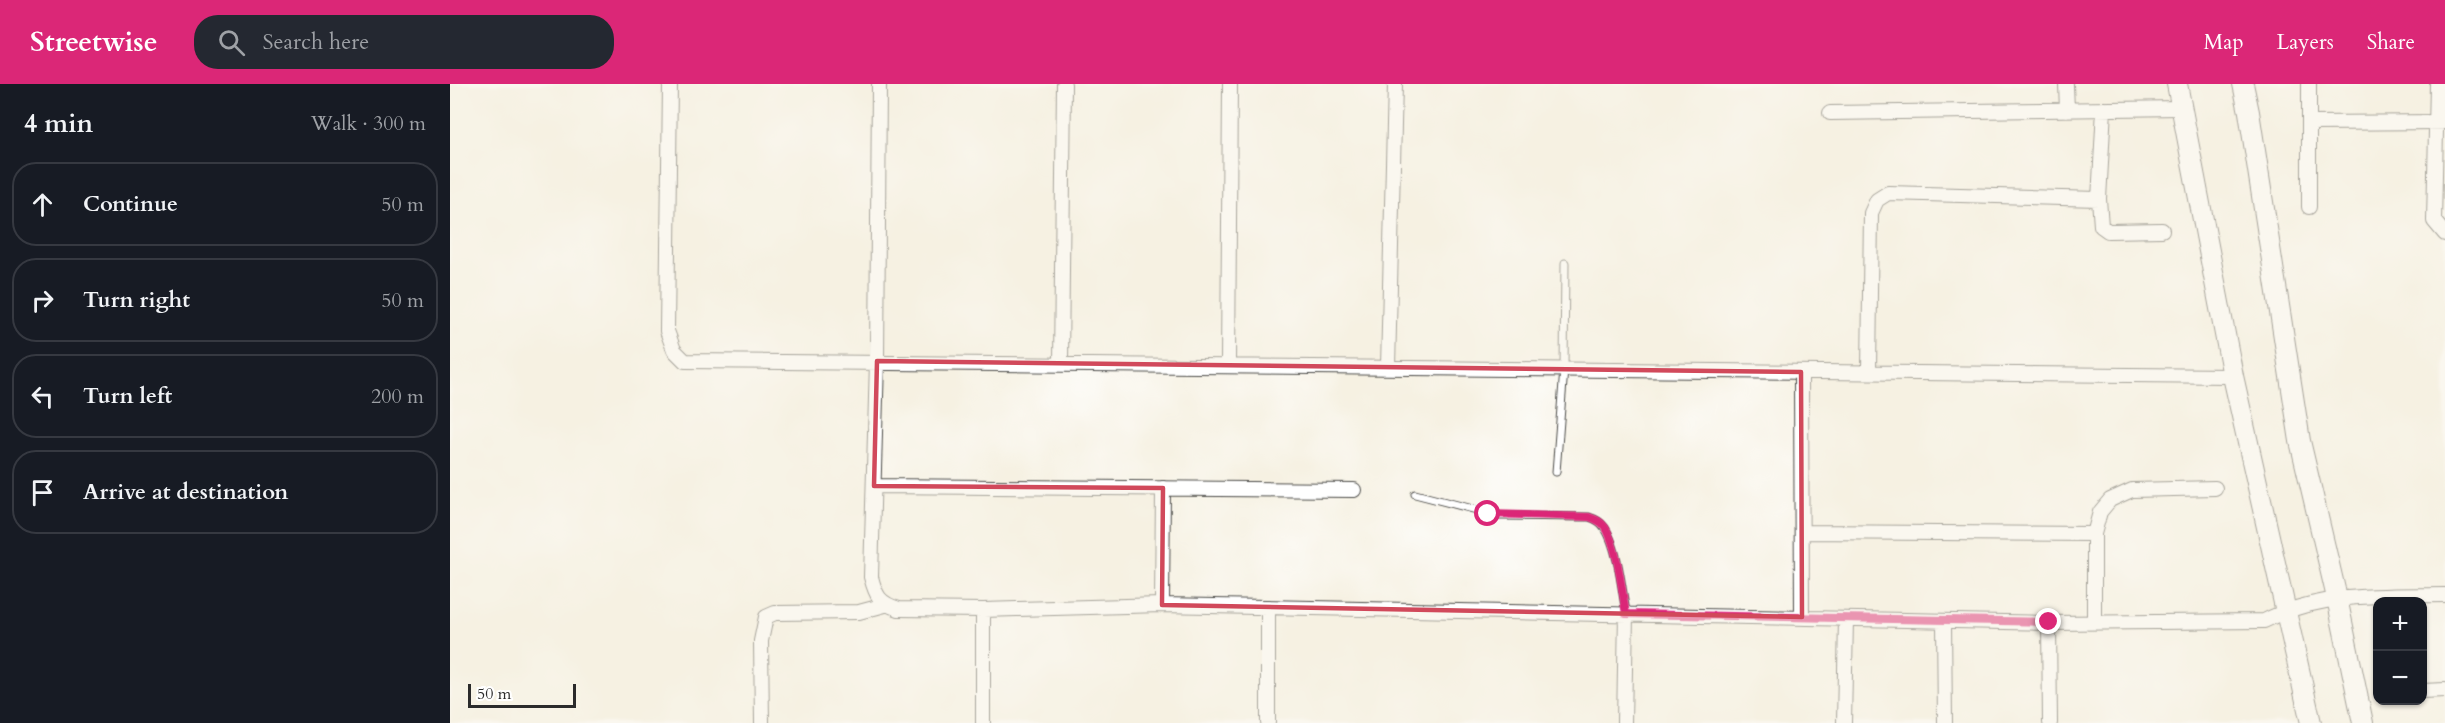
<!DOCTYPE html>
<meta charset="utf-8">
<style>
body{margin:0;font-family:Cardo,serif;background:#242831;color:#f1f3f6}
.controls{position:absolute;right:18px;bottom:18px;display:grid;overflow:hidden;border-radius:12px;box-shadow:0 2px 4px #0004}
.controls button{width:54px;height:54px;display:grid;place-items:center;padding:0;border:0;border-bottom:2px solid #363941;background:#171b24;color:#f1f3f6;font:30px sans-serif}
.scale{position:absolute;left:18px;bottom:15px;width:108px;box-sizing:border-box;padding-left:6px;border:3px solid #2b2b2b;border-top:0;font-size:16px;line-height:21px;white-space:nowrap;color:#2b2b2b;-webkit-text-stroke:4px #fff;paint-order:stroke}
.stop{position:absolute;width:18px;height:18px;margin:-14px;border:4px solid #db2777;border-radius:50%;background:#fff}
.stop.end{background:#db2777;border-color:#fff;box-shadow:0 2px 6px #0008}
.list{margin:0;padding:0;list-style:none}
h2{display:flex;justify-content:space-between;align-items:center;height:78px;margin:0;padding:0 24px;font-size:26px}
h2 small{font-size:20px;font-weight:400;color:#9ea1a6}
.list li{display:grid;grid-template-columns:39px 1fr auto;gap:18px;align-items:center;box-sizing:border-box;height:84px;margin:0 12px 12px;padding:0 12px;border:2px solid #363941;border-radius:24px}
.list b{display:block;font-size:22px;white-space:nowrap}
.list em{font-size:20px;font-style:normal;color:#9ea1a6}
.icon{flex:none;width:33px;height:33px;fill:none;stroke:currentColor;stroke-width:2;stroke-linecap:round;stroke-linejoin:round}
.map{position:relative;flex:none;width:1995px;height:639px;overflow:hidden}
header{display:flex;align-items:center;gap:36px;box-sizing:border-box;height:84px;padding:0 30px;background:#db2777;color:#fff}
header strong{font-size:28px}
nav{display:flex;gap:33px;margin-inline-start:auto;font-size:21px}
.search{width:420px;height:54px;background:#242831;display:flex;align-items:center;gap:15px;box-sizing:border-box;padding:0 21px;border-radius:24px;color:#9ea1a6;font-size:22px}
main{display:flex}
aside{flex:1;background:#171b24}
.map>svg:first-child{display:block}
</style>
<header>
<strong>Streetwise</strong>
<div class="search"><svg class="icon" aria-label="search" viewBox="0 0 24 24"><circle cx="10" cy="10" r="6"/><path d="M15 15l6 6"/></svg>Search here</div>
<nav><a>Map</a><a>Layers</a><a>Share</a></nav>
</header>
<main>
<aside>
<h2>4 min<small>Walk · 300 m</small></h2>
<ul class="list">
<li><svg class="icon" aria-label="ahead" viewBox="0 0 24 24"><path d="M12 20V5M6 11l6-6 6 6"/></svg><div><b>Continue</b></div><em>50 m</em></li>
<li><svg class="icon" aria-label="right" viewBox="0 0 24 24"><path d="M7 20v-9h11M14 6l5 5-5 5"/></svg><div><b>Turn right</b></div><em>50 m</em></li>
<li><svg class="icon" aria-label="left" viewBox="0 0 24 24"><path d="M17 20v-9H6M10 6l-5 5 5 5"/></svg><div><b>Turn left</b></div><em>200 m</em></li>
<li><svg class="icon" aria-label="arrive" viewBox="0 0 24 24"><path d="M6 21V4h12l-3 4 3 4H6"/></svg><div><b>Arrive at destination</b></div></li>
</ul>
</aside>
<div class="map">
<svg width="1995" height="639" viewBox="0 0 1995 639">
<rect width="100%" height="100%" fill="#fff"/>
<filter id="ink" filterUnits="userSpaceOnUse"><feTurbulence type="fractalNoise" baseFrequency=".0167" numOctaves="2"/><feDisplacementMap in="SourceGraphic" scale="12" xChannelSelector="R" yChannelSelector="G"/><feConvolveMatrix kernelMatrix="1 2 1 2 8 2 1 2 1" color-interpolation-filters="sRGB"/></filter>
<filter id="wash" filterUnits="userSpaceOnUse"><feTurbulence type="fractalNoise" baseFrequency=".008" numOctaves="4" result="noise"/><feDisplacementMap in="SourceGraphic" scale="24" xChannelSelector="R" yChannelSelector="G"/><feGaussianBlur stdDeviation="1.35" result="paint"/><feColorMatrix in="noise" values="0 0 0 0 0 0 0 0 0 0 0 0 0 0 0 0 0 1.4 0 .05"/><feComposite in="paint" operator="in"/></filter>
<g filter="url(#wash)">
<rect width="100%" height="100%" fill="#f6f1e2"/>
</g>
<g filter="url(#ink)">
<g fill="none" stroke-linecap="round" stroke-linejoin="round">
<g stroke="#494946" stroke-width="9">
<path id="lane" d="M1106 388 1114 285 1115 179
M965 410 1050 432 1139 433C1146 435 1151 438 1155 444 1168 464 1172 505 1176 529"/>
</g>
<g stroke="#494946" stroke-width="16">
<path id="street" d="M220 0 217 247 224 266 235 277 1783 292
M429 0 427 277 421 493C426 512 429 519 449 525L533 526 712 521 1599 539 1814 537C1870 508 1933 512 1995 511
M1616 0 1617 26
M1987 0 1984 137 1995 150
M1654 25 1649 115 1651 142 1658 147 1712 146
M1380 29 1731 24
M1859 39 1995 38
M1859 123V0
M611 279 614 0
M778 281 780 0
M938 283 945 0
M1351 288 1352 533
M1419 288 1421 129 1427 116 1438 109 1649 115
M424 402 904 406
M1352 448 1644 450
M712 521 713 404
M1494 537 1495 639
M1644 538V450L1650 428 1660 416 1682 406 1765 404
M1599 539 1600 639
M1972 607 1995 606
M312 639 311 557 316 533 325 529 409 528 435 521
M533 639V526
M818 639V523
M1174 639 1176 529
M1394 639 1396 535"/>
</g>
<g stroke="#494946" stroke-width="22">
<path id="secondary" d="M1727 0 1783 292 1861 639
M1793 0 1799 28 1850 357 1887 514 1913 639"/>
</g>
<use href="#lane" stroke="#fff" stroke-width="7"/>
<use href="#street" stroke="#fff" stroke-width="14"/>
<use href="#secondary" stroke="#fff" stroke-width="20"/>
</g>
</g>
<g fill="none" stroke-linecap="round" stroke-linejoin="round" filter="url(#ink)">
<path stroke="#db2777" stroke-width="8" d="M1038 430 1139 433C1145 435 1151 437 1155 443 1167 460 1172 507 1176 530L1599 538"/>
</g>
<path d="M0 0H1995V639H0ZM427 277 1351 288 1352 533 712 521 713 404 424 402Z" fill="#f6f1e2" fill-opacity=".55" fill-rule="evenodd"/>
<path fill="none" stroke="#d1495b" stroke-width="4.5" stroke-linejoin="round" d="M427 277 1351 288 1352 533 712 521 713 404 424 402Z"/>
</svg>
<div class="controls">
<button>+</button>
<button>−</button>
</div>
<div class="scale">50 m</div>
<div class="stop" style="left:1038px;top:430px"></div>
<div class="stop end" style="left:1599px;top:538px"></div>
</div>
</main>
